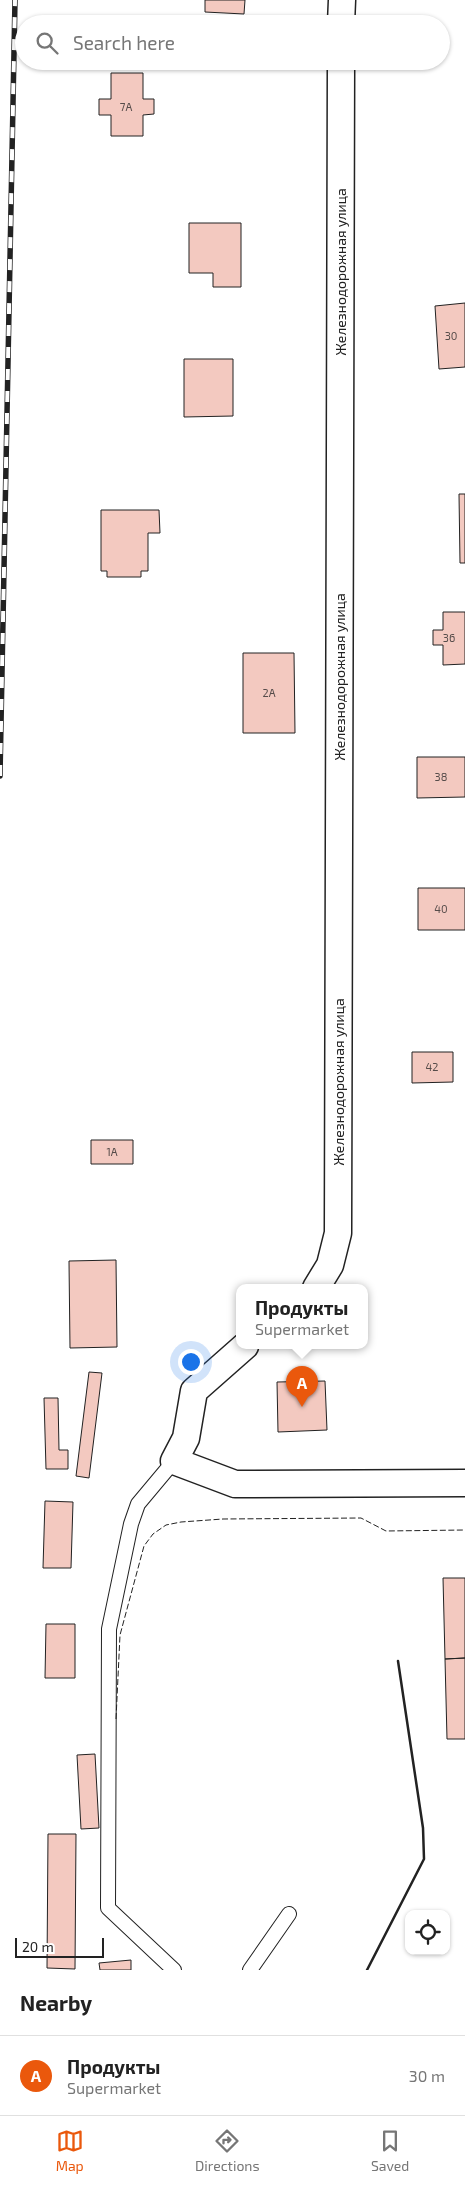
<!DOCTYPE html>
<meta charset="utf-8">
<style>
body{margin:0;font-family:"Exo 2",sans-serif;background:#f6f6f6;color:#222}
.controls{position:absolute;right:15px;bottom:15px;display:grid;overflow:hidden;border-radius:10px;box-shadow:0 1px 4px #0004}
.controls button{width:45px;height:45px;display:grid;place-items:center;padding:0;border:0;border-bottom:1px solid #e0e0e0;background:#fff;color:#222;font:25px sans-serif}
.scale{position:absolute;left:15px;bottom:12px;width:89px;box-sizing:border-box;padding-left:5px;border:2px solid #222;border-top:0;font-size:14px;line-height:18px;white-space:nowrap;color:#222;-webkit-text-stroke:4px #fff;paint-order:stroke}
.you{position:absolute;left:190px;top:1361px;width:18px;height:18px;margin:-12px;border:4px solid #fff;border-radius:50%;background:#1a73e8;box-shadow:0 0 0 8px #1a73e833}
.badge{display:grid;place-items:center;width:32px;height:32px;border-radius:50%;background:#ea580c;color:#fff;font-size:16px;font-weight:700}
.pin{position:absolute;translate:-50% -41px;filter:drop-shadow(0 1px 2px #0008)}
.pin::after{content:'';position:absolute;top:26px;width:18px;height:15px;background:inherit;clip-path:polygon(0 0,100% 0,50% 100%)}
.popup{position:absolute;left:236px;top:1284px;width:132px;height:65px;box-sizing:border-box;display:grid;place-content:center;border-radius:10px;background:#fff;filter:drop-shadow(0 1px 4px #0005);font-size:16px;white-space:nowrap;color:#767676}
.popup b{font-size:19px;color:#222}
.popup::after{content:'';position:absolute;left:50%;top:100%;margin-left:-10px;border:10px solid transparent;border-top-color:#fff}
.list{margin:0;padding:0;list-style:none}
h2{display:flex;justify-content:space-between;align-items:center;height:65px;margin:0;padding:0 20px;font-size:21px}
h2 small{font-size:16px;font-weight:400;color:#767676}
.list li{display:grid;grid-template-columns:32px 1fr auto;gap:15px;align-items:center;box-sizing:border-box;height:80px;padding:0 20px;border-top:1px solid #e0e0e0}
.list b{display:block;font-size:19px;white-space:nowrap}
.list p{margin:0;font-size:16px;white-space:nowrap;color:#767676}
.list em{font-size:16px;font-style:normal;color:#767676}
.icon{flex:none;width:28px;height:28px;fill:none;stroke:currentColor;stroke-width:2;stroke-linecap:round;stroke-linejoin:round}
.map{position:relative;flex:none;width:465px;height:1970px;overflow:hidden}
.search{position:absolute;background:#fff;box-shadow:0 1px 4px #0004;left:15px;right:15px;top:15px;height:55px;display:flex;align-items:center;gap:12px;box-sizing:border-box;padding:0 18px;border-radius:28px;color:#767676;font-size:19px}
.sheet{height:145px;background:#fff}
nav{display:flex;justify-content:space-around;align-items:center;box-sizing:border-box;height:70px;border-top:1px solid #e0e0e0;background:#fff;font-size:14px;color:#767676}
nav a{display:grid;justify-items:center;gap:2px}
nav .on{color:#ea580c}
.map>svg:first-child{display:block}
</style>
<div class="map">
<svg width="465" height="1970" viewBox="0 0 465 1970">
<rect width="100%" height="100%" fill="#fff"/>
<path fill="#f3c9c0" stroke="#222" d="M205 0H245L244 14 205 12Z
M111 73H143V99H154V114L143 115V136H111V115H99V99H111Z
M189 223H241V287H213V273H189Z
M465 303V367L439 369 435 306Z
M184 359H233V416L184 417Z
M459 494H465V563H460Z
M101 510H159L160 533H148V571H141V577H107V571H101Z
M443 612H465V664L443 665V645H433V630H443Z
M243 653H294L295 733H243Z
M417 757H465V797L417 798Z
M418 888H465V930H418Z
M412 1052H453V1082L412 1083Z
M91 1140H133V1164H91Z
M116 1260 117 1347 70 1348 69 1261Z
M89 1372 102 1373 89 1478 76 1476Z
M325 1381 327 1430 278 1432 277 1382Z
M44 1398H58L59 1450H68V1469H46Z
M45 1501 73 1502 71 1568H43Z
M443 1578H465V1658L445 1659Z
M46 1624H75V1678H45Z
M465 1658V1739H447L445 1659Z
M95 1754 99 1828 81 1829 77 1755Z
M48 1834H76L75 1969 47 1968Z
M131 1960V1970H100L99 1963Z"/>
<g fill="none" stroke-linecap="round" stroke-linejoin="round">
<g stroke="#222" stroke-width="16">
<path id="lane" d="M174 1461 138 1504 131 1524 109 1629 108 1908 174 1970
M250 1970 289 1914"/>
</g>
<g stroke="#222" stroke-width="29">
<path id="street" d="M341 24 342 0
M316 1288 330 1265 338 1233 341 61
M245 1346 194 1391 186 1438 174 1461 235 1484 465 1483"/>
</g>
<use href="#lane" stroke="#fff" stroke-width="14"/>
<use href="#street" stroke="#fff" stroke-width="26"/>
<g stroke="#222" stroke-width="5.5">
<path id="rail" d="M0 776 15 0"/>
</g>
<use href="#rail" stroke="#fff" stroke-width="4" stroke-dasharray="11" stroke-linecap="butt"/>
<path stroke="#222" stroke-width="1" stroke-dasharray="6 2.5" stroke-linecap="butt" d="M116 1719 120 1635 144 1546 153 1534 166 1525 181 1522 223 1519 361 1518 386 1531 465 1530"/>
<path stroke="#222" stroke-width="2.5" d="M367 1970 424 1859 423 1828 398 1661"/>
</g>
<g text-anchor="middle" stroke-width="4" stroke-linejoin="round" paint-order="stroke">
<g font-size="11" fill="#564c4a">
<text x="126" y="111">7А</text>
<text x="451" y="340">30</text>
<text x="449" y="642">36</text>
<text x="269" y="697">2А</text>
<text x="441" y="781">38</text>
<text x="441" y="913">40</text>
<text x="432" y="1071">42</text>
<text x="112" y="1156">1А</text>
</g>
<g font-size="14" fill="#222" stroke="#fff">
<text transform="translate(341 272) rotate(-90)" y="5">Железнодорожная улица</text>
<text transform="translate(340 677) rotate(-90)" y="5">Железнодорожная улица</text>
<text transform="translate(339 1082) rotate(-90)" y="5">Железнодорожная улица</text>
</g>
</g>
</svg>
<div class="controls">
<button><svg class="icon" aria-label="locate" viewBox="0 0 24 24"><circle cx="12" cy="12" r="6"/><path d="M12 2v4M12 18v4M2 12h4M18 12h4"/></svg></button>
</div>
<div class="scale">20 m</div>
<div class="you"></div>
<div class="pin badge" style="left:302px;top:1407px">A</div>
<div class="popup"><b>Продукты</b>Supermarket</div>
<div class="search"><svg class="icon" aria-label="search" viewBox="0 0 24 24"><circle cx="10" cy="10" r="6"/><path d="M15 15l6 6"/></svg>Search here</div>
</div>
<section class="sheet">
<h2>Nearby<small></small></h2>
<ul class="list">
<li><span class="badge">A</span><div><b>Продукты</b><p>Supermarket</p></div><em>30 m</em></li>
</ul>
</section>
<nav>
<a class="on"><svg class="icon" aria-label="map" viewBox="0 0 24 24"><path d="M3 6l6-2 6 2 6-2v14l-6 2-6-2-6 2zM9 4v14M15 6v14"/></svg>Map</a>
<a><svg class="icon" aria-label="directions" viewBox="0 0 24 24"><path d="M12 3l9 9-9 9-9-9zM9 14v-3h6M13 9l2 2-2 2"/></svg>Directions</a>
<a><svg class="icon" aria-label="saved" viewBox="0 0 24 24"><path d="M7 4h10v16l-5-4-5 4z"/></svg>Saved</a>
</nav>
